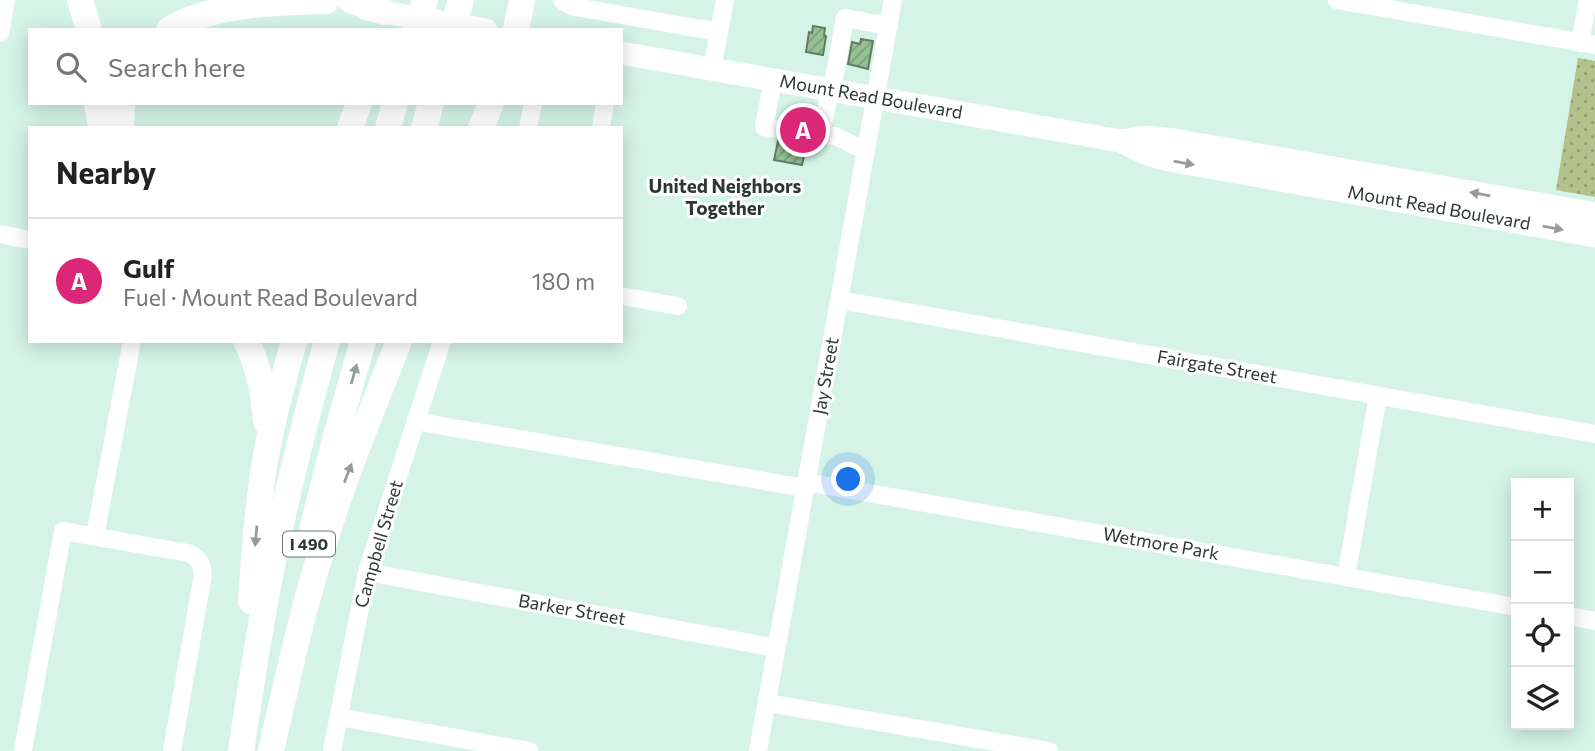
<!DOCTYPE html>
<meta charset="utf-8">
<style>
body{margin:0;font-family:Commissioner,sans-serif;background:#f6f6f6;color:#222}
.controls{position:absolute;right:21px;bottom:21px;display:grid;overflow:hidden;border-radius:0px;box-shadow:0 4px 18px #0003}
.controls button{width:63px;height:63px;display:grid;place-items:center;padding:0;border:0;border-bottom:2px solid #e0e0e0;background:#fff;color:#222;font:35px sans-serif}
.you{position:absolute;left:849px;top:480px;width:24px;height:24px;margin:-18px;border:5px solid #fff;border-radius:50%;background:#1a73e8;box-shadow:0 0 0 10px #1a73e833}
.badge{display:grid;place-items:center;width:46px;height:46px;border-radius:50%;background:#db2777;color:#fff;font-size:23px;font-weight:700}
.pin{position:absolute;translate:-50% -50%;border:4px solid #fff;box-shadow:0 2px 7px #0006}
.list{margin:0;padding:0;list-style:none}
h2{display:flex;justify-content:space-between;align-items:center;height:91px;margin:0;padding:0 28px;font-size:30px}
h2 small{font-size:23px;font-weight:400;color:#767676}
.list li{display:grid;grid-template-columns:46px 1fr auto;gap:21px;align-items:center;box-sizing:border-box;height:126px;padding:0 28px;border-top:2px solid #e0e0e0}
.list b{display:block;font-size:26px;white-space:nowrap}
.list p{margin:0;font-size:23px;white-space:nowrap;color:#767676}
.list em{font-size:23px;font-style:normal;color:#767676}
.icon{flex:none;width:38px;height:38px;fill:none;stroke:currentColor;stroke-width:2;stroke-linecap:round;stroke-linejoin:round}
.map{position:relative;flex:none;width:1595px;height:751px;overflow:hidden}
.search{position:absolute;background:#fff;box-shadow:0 4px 18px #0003;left:28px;top:28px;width:595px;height:77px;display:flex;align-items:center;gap:18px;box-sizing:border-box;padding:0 24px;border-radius:0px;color:#767676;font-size:26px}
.panel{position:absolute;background:#fff;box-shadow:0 4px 18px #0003;left:28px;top:126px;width:595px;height:217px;border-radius:0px}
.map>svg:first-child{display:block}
</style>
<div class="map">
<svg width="1595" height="751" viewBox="0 0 1595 751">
<defs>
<pattern id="park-dots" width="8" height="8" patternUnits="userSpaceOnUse" patternTransform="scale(1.75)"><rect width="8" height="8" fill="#b3c18c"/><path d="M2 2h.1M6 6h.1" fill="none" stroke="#929e73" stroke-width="1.8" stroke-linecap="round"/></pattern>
<pattern id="building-hatch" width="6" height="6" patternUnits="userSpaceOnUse" patternTransform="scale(1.75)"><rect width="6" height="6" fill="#95c293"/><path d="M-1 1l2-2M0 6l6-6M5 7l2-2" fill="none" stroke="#7a9f79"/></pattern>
</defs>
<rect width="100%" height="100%" fill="#d5f4e7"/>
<path fill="url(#park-dots)" d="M1578 58 1595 61V197L1556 190Z"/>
<path fill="url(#building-hatch)" stroke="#677965" stroke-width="2" d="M813 26 825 28 824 35 826 36 823 55 806 52 809 32 812 33Z
M861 39 873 41 868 69 848 64 852 42 860 44Z
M802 134 809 140 808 146 806 145 802 165 774 160 778 141 794 144 795 138Z"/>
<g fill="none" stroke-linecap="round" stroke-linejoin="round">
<path stroke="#b3cec3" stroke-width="18" stroke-dasharray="18 9" stroke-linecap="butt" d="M794 139 808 141"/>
<path stroke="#fff" stroke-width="18" d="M562 0 566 3 575 7 719 32
M1337 0 1595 45
M0 33 6 0
M1580 43 1588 0
M712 69 725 0
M773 80 764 127 785 130 797 124
M832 90 845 18 889 26
M811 127 821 135 835 136 866 151
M528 128 533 103
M601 128 605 103
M821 135 830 90
M0 234 30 240
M621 296 678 306
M839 300 1595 434
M416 420 431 424 805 488
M806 482 1516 607
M95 536 132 341
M367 572 776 648
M1346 577 1378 395
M1569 616 1595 621
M767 703 1049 751
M339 717 529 751
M23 751 63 531 188 553C200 558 204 567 202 580L172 751
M332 751 367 572 442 341
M758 751 893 0"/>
<path stroke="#fff" stroke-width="23" d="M366 9 486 30
M621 53 1120 141 1147 154 1169 160 1595 236
M1120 141 1145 137 1174 140 1595 214"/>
<path stroke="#fff" stroke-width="26" d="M80 0 89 30
M350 0 384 12
M169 30C210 4 278 2 326 1
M416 30 425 0
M452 30 461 0
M516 30 522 0
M97 103 101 128
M121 128 122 103
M350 128 359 103
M388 128 395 103
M424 128 431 103
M481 128 491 103
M246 341C259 366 264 393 266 421
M313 526 336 436 363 341
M251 601C254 556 257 511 264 467 271 424 282 383 294 341
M241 751C249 698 257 645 267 592 283 507 304 424 327 341
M271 751C287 681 302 611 324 543 345 474 373 408 399 341"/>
</g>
<defs><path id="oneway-solid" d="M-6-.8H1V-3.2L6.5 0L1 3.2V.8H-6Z" transform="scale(1.75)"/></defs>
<g fill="#969c99">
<use href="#oneway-solid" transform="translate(1184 163) rotate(10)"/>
<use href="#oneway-solid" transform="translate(1480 194) rotate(-170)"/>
<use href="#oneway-solid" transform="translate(1553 228) rotate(10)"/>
<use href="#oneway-solid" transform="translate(354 374) rotate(-74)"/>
<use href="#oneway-solid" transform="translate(348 473) rotate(-69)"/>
<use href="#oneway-solid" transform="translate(256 536) rotate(95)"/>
</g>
<g text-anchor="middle" stroke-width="6" stroke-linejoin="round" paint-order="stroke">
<rect fill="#fff" stroke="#6b7470" stroke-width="2" x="283" y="531.5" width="52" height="25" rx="5"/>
<g font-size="16" font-weight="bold" fill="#2c3833">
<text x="309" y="550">I 490</text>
</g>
<g font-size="18" fill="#2c3833" stroke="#fff">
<text transform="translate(871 97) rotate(10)" y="6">Mount Read Boulevard</text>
<text transform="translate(1439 208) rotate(10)" y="6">Mount Read Boulevard</text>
<text transform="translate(1217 367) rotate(10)" y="6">Fairgate Street</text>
<text transform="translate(826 376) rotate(-80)" y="6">Jay Street</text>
<text transform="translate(379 544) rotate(-74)" y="6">Campbell Street</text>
<text transform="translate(1161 544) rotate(10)" y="6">Wetmore Park</text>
<text transform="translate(572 610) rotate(10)" y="6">Barker Street</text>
</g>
<g font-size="19" font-weight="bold" fill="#2c3833" stroke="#fff">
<text x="725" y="193">United Neighbors<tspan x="725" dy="22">Together</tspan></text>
</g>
</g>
</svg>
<div class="controls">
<button>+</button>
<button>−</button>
<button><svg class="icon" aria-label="locate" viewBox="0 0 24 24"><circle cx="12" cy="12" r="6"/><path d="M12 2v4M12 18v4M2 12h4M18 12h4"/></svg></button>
<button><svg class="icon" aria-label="layers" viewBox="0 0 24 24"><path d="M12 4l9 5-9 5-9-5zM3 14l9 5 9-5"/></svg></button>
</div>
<div class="you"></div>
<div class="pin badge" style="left:803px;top:130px">A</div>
<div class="search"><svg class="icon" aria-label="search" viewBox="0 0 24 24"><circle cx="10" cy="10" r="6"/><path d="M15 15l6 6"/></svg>Search here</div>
<section class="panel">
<h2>Nearby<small></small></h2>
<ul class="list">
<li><span class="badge">A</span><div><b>Gulf</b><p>Fuel · Mount Read Boulevard</p></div><em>180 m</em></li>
</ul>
</section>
</div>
